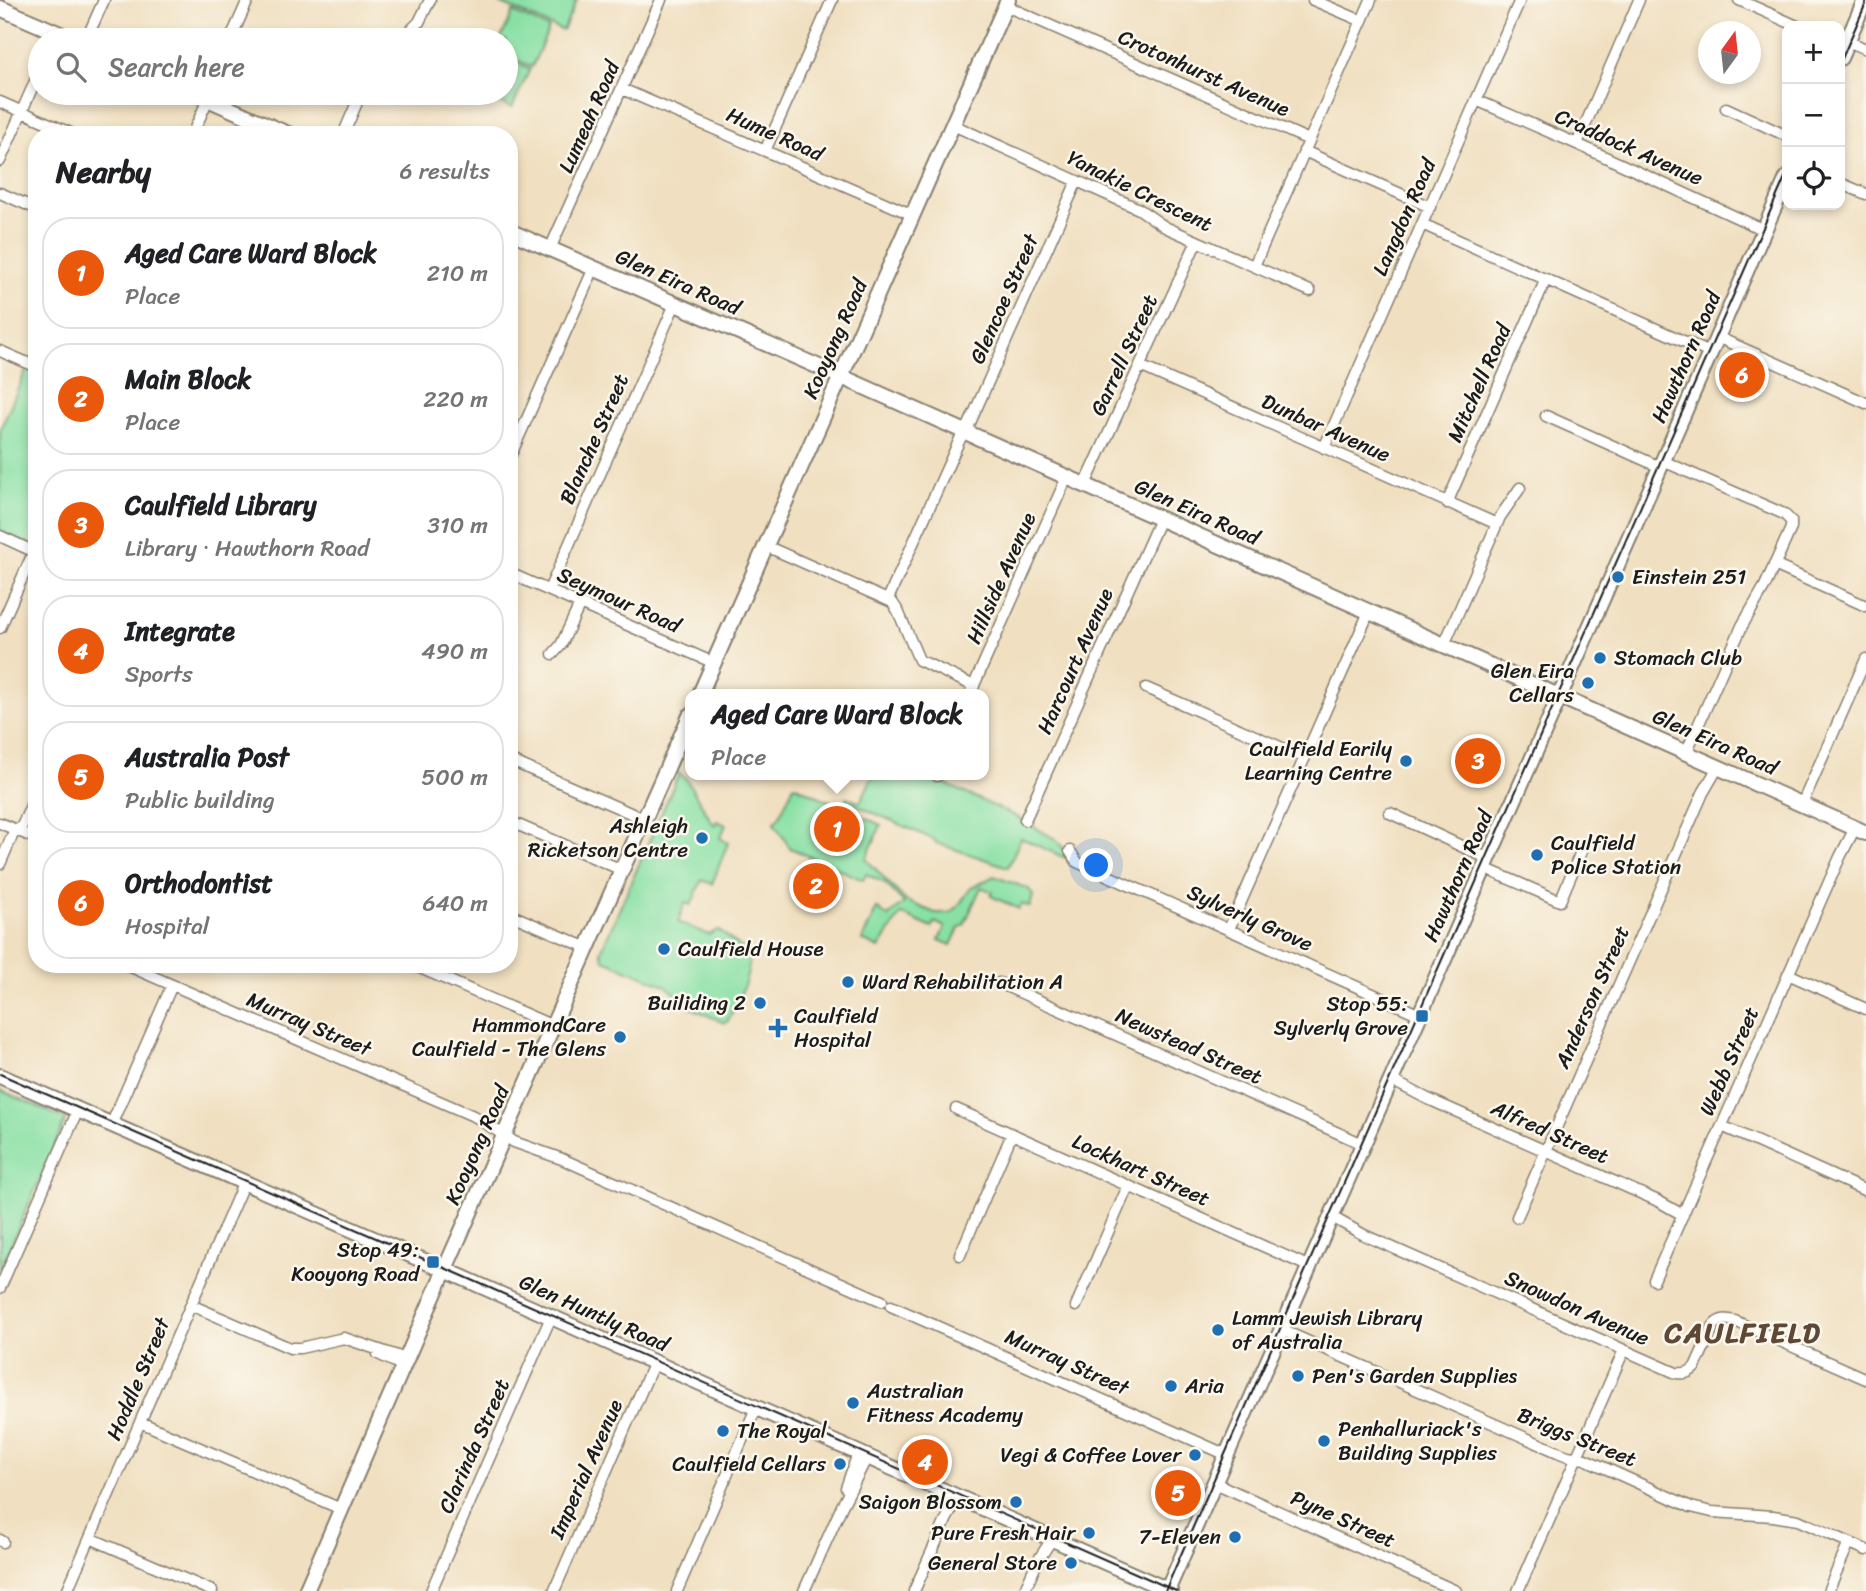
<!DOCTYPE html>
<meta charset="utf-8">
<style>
body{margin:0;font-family:Sriracha,sans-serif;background:#f6f6f6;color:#202124}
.controls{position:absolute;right:21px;top:21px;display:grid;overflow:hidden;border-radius:14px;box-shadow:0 4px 10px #0003}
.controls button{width:63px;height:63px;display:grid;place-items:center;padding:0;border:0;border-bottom:2px solid #e0e0e0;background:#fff;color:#202124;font:35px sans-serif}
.compass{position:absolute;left:1698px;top:21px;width:63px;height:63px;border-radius:50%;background:#fff;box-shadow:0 4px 10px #0003;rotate:15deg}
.you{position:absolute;left:1097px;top:866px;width:24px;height:24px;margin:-18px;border:5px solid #fff;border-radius:50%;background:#1a73e8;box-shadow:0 0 0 10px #1a73e833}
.badge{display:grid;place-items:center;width:46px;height:46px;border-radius:50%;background:#ea580c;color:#fff;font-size:23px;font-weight:700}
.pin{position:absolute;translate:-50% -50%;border:4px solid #fff;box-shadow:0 2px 7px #0006}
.popup{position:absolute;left:685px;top:689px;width:304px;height:91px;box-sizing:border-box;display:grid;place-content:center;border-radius:14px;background:#fff;filter:drop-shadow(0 2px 5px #0005);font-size:23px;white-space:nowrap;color:#757577}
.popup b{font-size:26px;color:#202124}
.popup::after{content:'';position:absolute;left:50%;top:100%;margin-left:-14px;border:14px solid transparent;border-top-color:#fff}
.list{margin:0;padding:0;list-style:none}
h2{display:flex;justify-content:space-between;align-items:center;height:91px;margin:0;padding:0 28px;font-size:30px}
h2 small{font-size:23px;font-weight:400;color:#757577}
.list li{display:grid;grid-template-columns:46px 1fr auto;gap:21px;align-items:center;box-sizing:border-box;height:112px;margin:0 14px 14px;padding:0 14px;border:2px solid #e0e0e0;border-radius:28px}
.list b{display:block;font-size:26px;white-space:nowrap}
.list p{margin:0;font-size:23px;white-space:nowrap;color:#757577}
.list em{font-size:23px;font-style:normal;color:#757577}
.icon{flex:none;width:38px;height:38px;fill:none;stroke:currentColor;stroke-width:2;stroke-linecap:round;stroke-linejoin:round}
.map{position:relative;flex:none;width:1866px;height:1591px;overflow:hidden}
.search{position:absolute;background:#fff;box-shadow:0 4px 10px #0003;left:28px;top:28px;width:490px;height:77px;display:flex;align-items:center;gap:18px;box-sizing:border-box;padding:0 24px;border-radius:38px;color:#757577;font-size:26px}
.panel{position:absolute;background:#fff;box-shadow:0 4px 10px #0003;left:28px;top:126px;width:490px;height:847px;border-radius:28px}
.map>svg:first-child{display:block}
</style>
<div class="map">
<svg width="1866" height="1591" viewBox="0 0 1866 1591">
<rect width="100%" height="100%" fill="#fbf7ec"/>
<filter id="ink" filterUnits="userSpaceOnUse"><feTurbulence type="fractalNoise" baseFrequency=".0143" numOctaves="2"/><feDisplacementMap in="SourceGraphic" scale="14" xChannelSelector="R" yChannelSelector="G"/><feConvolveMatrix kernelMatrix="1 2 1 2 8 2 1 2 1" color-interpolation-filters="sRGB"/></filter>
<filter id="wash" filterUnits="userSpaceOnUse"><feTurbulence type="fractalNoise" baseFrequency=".00686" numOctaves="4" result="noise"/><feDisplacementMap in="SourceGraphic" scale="28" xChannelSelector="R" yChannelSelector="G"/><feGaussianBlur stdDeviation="1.57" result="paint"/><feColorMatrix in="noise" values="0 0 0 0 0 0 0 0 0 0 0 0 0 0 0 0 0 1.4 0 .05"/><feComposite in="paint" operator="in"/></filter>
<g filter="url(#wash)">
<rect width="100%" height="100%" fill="#f0dfc0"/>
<path fill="#88e0a4" stroke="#527e60" stroke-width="2" d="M493 0H577L563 31Z
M513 12 549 28 532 67 506 55V40H500Z
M506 58 530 69 512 108 479 93H506Z
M27 368 37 372V548L0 531V430Z
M679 773 686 779 712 822 715 825 717 821 726 825 720 838 728 843 712 884 702 880 691 905 685 903 678 922 709 935 717 930C729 936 736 946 749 952 752 976 738 999 728 1021L724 1023 694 1009 665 985 604 960 601 951Z
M873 775H926L1015 816 1055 839 1067 852 1065 858 1021 838 1008 867 936 843 935 840 845 800 847 797 858 802 861 801Z
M794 785 881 825 866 859 906 901 935 913H947L953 911 958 906 971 888 994 876 1029 889 1033 895 1030 907 1022 904 1019 909 991 896 993 892 981 887 964 925 959 928 951 945 939 940 945 927 935 922 932 928 901 914 879 948 862 940 877 908 888 917 904 903 885 883 866 874 863 880 790 848 774 823 779 817Z
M0 1090 66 1119 0 1270Z"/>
</g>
<g filter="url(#ink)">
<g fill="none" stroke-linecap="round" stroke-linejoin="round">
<g stroke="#867e6e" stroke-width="13">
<path id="street" d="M1313 0 1362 21
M1739 0 1797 26
M1006 6 1309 140
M86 40 104 0
M230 40 248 0
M401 40 419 22 430 0
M1847 41 1866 49
M622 89 913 215
M1476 100 1577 144 1764 230
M0 102 75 135
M1726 108 1787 136
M953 125 1139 209 1165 227 1310 291
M192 135 205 106 207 93
M343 135 361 93
M1577 144 1639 0
M765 151 832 0
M1304 151 1430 207
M0 161 40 70
M1840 183 1866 194
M0 193 37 209
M1422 224 1710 353
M550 249 661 0
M1254 266 1371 0
M1717 337 1866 403
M0 351 37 367
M1140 366 1497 524
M1546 416 1660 467
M1324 448 1520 0
M509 459 594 268
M1663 461 1784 514 1791 521V528L1765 586 1742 626 1686 753
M1085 485 1197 241
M1447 503 1546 279
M0 536 37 553
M766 546 892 602 898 611 919 660 974 686
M1774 565 1866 606
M509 573 714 663
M549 590 675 304
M888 599 960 439 969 425 1077 181
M0 628 34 551
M1444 645 1500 517 1520 488
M553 654 561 645 580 604
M1146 688 1305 758
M970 694 1067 477
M509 760 644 819
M936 775 937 776
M1802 804 1866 659
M1390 813 1489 859
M1025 820 1160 519
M509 821 622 870
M0 823 37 839
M1070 851 1077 862 1420 1015
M0 864 13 834 22 826 37 792
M1484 868 1560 901 1583 847
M509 914 588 948
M1229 929 1369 612
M124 964 478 1118 514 1142 562 1159 882 1301
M411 964 553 1026
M1788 974 1866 1009
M999 983 1363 1144
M1391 1080 1426 1098 1658 1201 1683 1215
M956 1109 1310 1267
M111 1125 172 985
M1722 1126 1866 1191
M1332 1217 1364 1235 1676 1373C1685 1374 1689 1373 1695 1367L1714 1325C1721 1318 1726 1319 1735 1321L1866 1379
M1517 1217 1703 793 1718 767
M960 1255 1012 1134
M1654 1280 1840 857 1855 828
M0 1288 78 1110
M191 1305 290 1348H300L344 1338 406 1359
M891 1306 1227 1455
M1076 1306 1128 1186
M1282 1330 1560 1453 1568 1456 1585 1459 1691 1507 1712 1512 1773 1516 1798 1520 1866 1550
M378 1354 403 1366
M140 1422 341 1509
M1215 1483 1456 1591
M846 1488 858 1453
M90 1538 212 1591
M0 1540 3 1542
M67 1591 244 1182
M431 1591 551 1317
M554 1591 654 1362
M677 1591 756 1408
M804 1591 842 1506 867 1457
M914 1591 947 1518 959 1497
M1024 1591 1037 1562 1052 1539
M1518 1591 1624 1350
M1828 1591 1849 1543"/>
</g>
<g stroke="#867e6e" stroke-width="18">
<path id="secondary" d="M0 8 74 40
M1840 58 1865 0
M194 93 290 135
M509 231 851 381 1866 833
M700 694 1008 0
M0 1076 461 1277 1170 1591
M306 1591 449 1260 690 716
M1167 1591 1787 178"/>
</g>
<use href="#street" stroke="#fff" stroke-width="10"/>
<use href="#secondary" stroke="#fff" stroke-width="14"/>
<path stroke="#1c1c1c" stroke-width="2" d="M1840 63 1866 3
M0 1074 463 1276 1176 1591
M1165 1591 1787 173"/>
</g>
</g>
<g fill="#1f6fb2" stroke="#fbf7ec" stroke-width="2.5">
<circle cx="1618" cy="577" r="7"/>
<circle cx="1600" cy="658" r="7"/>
<circle cx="1588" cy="683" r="7"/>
<circle cx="1406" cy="761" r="7"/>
<circle cx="702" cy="838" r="7"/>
<circle cx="1537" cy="855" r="7"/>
<circle cx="664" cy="949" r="7"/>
<circle cx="848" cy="982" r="7"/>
<circle cx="760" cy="1003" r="7"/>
<rect x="1415" y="1009" width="14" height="14" rx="3.5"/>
<path d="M774.5 1017.5h7v7h7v7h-7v7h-7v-7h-7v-7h7z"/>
<circle cx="620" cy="1037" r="7"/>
<rect x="426" y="1255" width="14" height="14" rx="3.5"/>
<circle cx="1218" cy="1330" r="7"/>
<circle cx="1298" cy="1376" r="7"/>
<circle cx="1171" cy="1386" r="7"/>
<circle cx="853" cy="1403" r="7"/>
<circle cx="723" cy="1431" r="7"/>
<circle cx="1324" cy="1441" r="7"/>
<circle cx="1195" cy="1455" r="7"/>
<circle cx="840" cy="1464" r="7"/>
<circle cx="1016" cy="1502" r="7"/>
<circle cx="1089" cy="1533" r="7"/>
<circle cx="1235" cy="1537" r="7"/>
<circle cx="1071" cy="1563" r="7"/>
</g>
<g text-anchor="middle" stroke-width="5" stroke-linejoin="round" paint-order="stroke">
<g font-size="21" fill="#1c1c1c" stroke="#fbf7ec">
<text transform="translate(1204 73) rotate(24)" y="7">Crotonhurst Avenue</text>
<text transform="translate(589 117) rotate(-66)" y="7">Lumeah Road</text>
<text transform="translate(775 134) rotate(24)" y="7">Hume Road</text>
<text transform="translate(1629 147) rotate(24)" y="7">Craddock Avenue</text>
<text transform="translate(1140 191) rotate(26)" y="7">Yanakie Crescent</text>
<text transform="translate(1404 217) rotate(-66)" y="7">Langdon Road</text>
<text transform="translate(678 282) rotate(24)" y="7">Glen Eira Road</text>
<text transform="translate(1004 299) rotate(-66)" y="7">Glencoe Street</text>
<text transform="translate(835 339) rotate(-66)" y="7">Kooyong Road</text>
<text transform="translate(1124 355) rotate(-65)" y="7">Garrell Street</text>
<text transform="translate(1686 357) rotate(-66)" y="7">Hawthorn Road</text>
<text transform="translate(1479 383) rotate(-66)" y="7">Mitchell Road</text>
<text transform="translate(1326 428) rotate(24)" y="7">Dunbar Avenue</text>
<text transform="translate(594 439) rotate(-66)" y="7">Blanche Street</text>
<text transform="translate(1197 512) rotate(24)" y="7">Glen Eira Road</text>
<text transform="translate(1001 578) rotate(-66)" y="7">Hillside Avenue</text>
<text transform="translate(619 600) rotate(24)" y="7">Seymour Road</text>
<text transform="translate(1075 661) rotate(-66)" y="7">Harcourt Avenue</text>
<text transform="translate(1715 742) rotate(24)" y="7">Glen Eira Road</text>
<text transform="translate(1458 876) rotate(-66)" y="7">Hawthorn Road</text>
<text transform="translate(1250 918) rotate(24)" y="7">Sylverly Grove</text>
<text transform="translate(1592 997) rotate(-66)" y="7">Anderson Street</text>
<text transform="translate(309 1024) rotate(23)" y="7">Murray Street</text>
<text transform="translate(1189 1046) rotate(24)" y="7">Newstead Street</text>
<text transform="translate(1729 1061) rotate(-66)" y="7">Webb Street</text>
<text transform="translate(1550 1132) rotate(24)" y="7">Alfred Street</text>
<text transform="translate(477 1145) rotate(-66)" y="7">Kooyong Road</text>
<text transform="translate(1141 1170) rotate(24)" y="7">Lockhart Street</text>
<text transform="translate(1577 1308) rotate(24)" y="7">Snowdon Avenue</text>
<text transform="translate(594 1313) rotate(24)" y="7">Glen Huntly Road</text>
<text transform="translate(1067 1362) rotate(24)" y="7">Murray Street</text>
<text transform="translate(138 1379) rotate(-67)" y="7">Hoddle Street</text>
<text transform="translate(1577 1437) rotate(22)" y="7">Briggs Street</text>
<text transform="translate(474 1446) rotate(-66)" y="7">Clarinda Street</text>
<text transform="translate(586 1469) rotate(-66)" y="7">Imperial Avenue</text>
<text transform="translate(1343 1519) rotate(24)" y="7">Pyne Street</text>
</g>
<g font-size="21" fill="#1c1c1c" stroke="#fbf7ec" text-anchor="end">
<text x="1632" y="584" text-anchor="start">Einstein 251</text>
<text x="1614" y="665" text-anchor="start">Stomach Club</text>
<text x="1574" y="678">Glen Eira<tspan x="1574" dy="24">Cellars</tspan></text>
<text x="1392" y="756">Caulfield Earily<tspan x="1392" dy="24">Learning Centre</tspan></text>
<text x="688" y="833">Ashleigh<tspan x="688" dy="24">Ricketson Centre</tspan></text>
<text x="1551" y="850" text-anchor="start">Caulfield<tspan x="1551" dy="24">Police Station</tspan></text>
<text x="678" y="956" text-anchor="start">Caulfield House</text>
<text x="862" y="989" text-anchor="start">Ward Rehabilitation A</text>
<text x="746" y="1010">Builiding 2</text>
<text x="1408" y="1011">Stop 55:<tspan x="1408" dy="24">Sylverly Grove</tspan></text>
<text x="794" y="1023" text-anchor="start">Caulfield<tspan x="794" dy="24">Hospital</tspan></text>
<text x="606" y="1032">HammondCare<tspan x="606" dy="24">Caulfield - The Glens</tspan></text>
<text x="419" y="1257">Stop 49:<tspan x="419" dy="24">Kooyong Road</tspan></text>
<text x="1232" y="1325" text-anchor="start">Lamm Jewish Library<tspan x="1232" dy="24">of Australia</tspan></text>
<text x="1312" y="1383" text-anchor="start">Pen's Garden Supplies</text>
<text x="1185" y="1393" text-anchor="start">Aria</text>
<text x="867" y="1398" text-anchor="start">Australian<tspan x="867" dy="24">Fitness Academy</tspan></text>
<text x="1338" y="1436" text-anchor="start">Penhalluriack's<tspan x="1338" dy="24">Building Supplies</tspan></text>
<text x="737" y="1438" text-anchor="start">The Royal</text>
<text x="1181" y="1462">Vegi &amp; Coffee Lover</text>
<text x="826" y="1471">Caulfield Cellars</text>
<text x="1002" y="1509">Saigon Blossom</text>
<text x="1075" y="1540">Pure Fresh Hair</text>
<text x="1221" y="1544">7-Eleven</text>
<text x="1057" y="1570">General Store</text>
</g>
<g font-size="28" font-weight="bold" letter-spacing="2" fill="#5f4736" stroke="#fbf7ec">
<text x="1743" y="1342">CAULFIELD</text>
</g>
</g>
</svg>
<div class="controls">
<button>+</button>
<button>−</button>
<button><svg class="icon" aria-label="locate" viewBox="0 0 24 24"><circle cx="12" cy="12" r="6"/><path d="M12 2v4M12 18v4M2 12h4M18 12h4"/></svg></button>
</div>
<svg class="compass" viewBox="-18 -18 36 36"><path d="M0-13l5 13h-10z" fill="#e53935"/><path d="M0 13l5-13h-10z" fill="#757577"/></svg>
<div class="you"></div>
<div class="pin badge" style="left:837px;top:829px">1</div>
<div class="popup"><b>Aged Care Ward Block</b>Place</div>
<div class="pin badge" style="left:816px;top:886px">2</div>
<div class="pin badge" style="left:1478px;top:761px">3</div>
<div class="pin badge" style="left:925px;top:1462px">4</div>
<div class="pin badge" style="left:1178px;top:1493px">5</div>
<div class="pin badge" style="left:1742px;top:375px">6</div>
<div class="search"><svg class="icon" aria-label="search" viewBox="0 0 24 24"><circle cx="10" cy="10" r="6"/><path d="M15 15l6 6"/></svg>Search here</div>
<section class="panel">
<h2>Nearby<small>6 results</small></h2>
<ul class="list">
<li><span class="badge">1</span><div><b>Aged Care Ward Block</b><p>Place</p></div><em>210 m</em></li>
<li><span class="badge">2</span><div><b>Main Block</b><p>Place</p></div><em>220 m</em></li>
<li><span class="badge">3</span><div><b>Caulfield Library</b><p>Library · Hawthorn Road</p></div><em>310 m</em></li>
<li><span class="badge">4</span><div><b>Integrate</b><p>Sports</p></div><em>490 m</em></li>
<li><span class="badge">5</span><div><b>Australia Post</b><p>Public building</p></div><em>500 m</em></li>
<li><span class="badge">6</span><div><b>Orthodontist</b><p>Hospital</p></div><em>640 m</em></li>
</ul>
</section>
</div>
